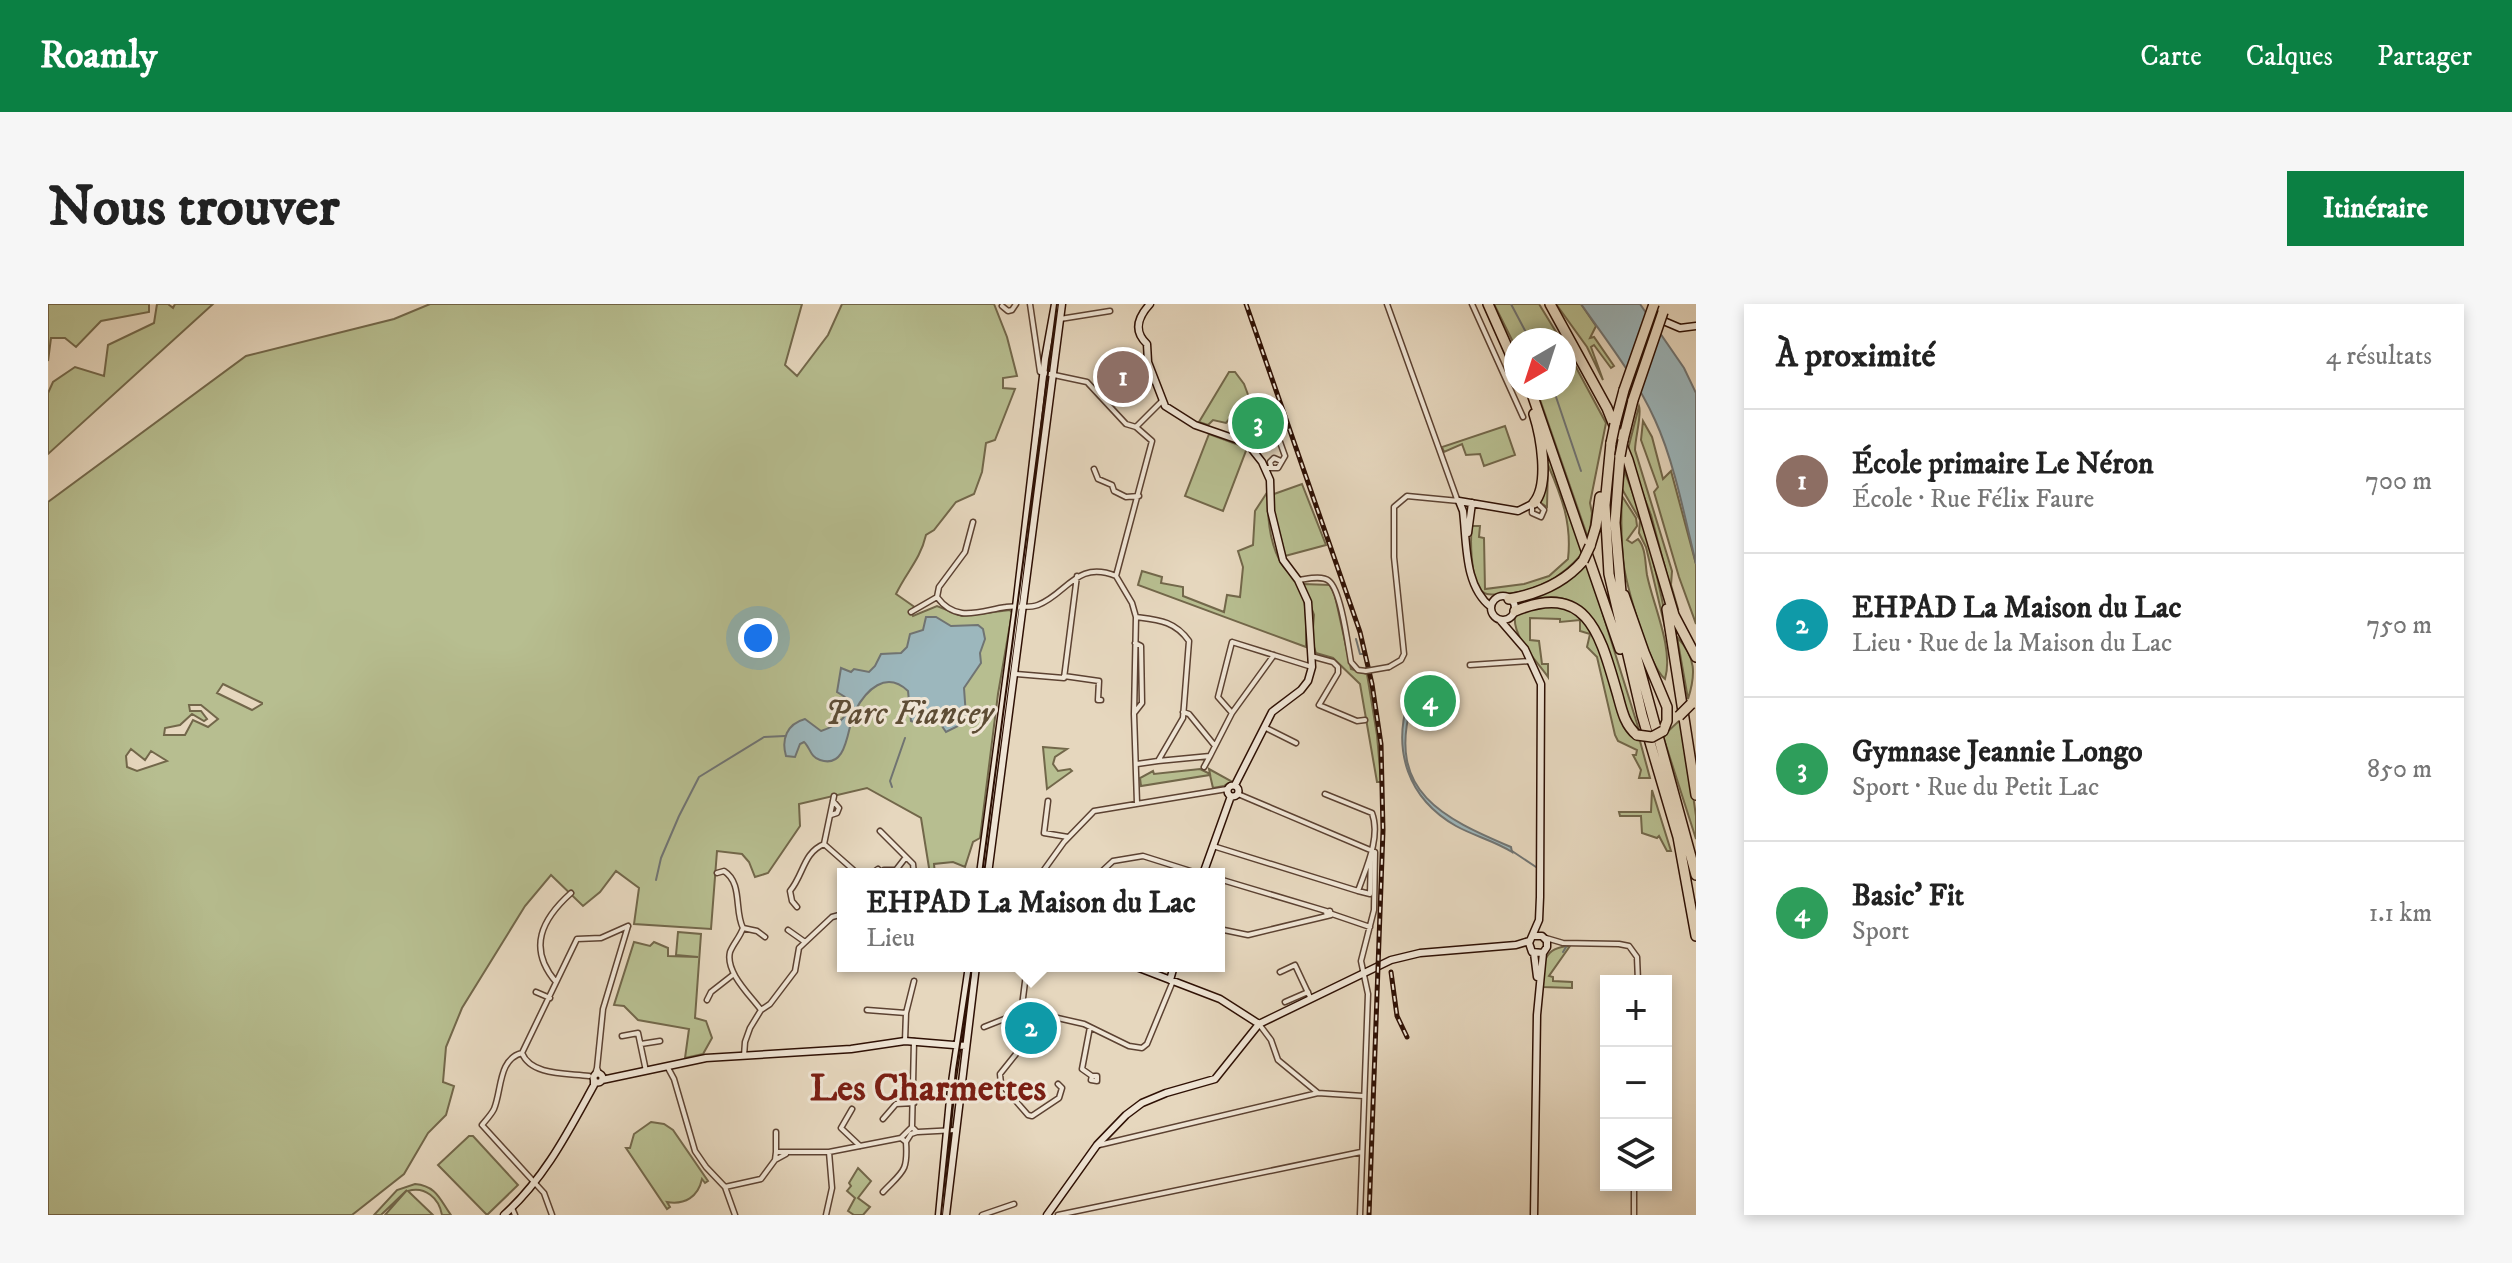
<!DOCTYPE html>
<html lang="fr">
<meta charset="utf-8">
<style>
body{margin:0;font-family:"IM FELL DW Pica",serif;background:#f6f6f6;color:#222}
.controls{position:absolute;right:24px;bottom:24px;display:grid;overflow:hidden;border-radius:0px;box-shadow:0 4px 12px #0003}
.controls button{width:72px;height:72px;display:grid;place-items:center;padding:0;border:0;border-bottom:2px solid #e0e0e0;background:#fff;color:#222;font:40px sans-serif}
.compass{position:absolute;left:1456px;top:24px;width:72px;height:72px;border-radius:50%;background:#fff;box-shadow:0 4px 12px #0003;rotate:219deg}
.you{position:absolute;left:710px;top:334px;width:28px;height:28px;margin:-20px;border:6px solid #fff;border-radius:50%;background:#1a73e8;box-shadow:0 0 0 12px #1a73e833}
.badge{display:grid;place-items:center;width:52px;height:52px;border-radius:50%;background:#0b8043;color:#fff;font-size:26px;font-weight:700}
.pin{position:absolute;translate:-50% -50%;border:4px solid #fff;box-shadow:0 2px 8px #0006}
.popup{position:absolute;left:789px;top:564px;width:388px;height:104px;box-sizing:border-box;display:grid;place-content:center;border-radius:0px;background:#fff;filter:drop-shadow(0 2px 6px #0005);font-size:26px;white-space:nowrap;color:#767676}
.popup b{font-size:30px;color:#222}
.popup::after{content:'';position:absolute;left:50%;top:100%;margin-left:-16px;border:16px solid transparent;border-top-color:#fff}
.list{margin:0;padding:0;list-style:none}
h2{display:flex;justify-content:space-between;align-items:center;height:104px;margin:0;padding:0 32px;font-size:34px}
h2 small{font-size:26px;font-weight:400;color:#767676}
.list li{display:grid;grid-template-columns:52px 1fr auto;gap:24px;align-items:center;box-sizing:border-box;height:144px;padding:0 32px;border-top:2px solid #e0e0e0}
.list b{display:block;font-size:30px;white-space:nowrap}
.list p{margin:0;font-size:26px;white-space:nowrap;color:#767676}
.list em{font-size:26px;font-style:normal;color:#767676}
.icon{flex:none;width:44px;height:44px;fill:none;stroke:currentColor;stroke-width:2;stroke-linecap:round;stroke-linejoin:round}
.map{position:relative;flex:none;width:1648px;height:911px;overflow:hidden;border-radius:0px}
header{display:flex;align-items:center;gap:48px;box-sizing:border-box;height:112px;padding:0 40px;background:#0b8043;color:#fff}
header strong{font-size:38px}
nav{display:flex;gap:44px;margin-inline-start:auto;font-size:28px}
.intro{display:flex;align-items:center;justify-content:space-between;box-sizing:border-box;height:192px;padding:0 48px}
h1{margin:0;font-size:56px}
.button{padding:20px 36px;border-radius:0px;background:#0b8043;color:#fff;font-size:28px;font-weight:700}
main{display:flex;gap:48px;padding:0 48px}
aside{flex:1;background:#fff;border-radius:0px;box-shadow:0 4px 12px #0003}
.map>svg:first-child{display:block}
</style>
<header>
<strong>Roamly</strong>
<nav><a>Carte</a><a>Calques</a><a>Partager</a></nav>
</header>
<div class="intro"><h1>Nous trouver</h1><a class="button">Itinéraire</a></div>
<main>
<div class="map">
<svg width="1648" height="911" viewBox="0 0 1648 911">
<rect width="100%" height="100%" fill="#e6d7be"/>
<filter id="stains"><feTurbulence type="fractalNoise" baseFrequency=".0025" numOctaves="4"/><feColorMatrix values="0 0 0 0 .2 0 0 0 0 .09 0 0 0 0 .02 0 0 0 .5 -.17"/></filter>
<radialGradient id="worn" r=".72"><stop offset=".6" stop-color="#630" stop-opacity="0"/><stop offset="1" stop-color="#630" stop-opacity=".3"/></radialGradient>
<path fill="#b7be90" stroke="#72674a" stroke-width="2" fill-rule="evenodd" d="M0 0H101V8L53 17 28 43 17 34H3L0 57Z
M109 0H120L125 4 127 0H165L0 150V89L5 78 27 63 56 72 60 41 106 19Z
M382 0H754L737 61 749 72 780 31 794 0H946L959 33 969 72 955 74V84L967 85 947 136 938 139 934 168 926 190 908 198 886 226 878 231C872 256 859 267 848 290L868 304 863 308 865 312 889 302 914 312 962 306 964 309 950 390 932 534 925 538 917 563 905 558 886 560 887 570H882L873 514 819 484 751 500 752 522 720 569 707 573 701 558 694 550 669 547 663 625 586 620 591 584 568 567 552 588 535 602 503 571 477 602 414 704 398 743 395 778 406 782 398 811 380 829 356 870 304 911H0V198L198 52 346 15ZM175 380 214 399V400L204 406 169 389ZM141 401H153L170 415 160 423 145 416 137 431H116L117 424 132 421 144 410 156 417 159 415 153 407H142ZM83 445 97 456 103 447 119 457 89 467 79 463 78 452Z
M1446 0H1491L1513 36H1468V44Z
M1508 0H1533L1548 22 1542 34 1546 33 1566 62 1563 64 1546 41 1543 43 1555 76 1539 43Z
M1516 41 1558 119 1542 199 1544 209 1541 237 1488 84H1516Z
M1181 68H1187L1196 80 1202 96 1196 105 1191 103 1178 119 1165 116 1160 121 1151 118Z
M1591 102C1594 111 1587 134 1587 146L1624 267 1623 281 1630 305H1628L1603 211 1579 149Z
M1595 117 1604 133 1615 175 1623 167 1648 260V320L1631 273 1606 188 1610 183 1593 136Z
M1457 122 1467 151 1436 162 1432 150 1418 151 1414 140 1396 148 1394 143Z
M1161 130 1199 144 1175 207 1137 192Z
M1493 130 1535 249C1512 275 1489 288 1454 290 1445 290 1437 293 1431 284 1423 271 1422 237 1424 222H1432L1431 233 1436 234 1437 285 1476 280 1501 272 1520 255C1524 220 1514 193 1500 161L1499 203 1490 197Z
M1576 166C1601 227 1615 292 1625 357L1598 243 1591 229 1592 216 1574 185Z
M1254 180 1278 241 1237 252 1226 212V190Z
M1220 187C1219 212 1221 241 1235 262 1240 269 1248 273 1251 280 1260 301 1258 321 1258 343L1090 281 1094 267 1114 273 1113 279 1135 283V292L1176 308 1179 291 1192 293 1195 263 1190 247 1205 241 1207 207Z
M1574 192 1588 214 1589 222 1579 236 1584 239 1590 235C1598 244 1597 259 1599 271 1605 301 1626 345 1617 375 1600 361 1578 280 1575 256 1573 234 1573 213 1574 192Z
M1538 256 1591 426 1585 421 1580 410C1563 360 1546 261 1469 303L1467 296 1474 295Z
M1255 280 1282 281 1287 292 1303 365 1319 370 1329 431 1333 478H1329L1312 380 1285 354 1268 349 1264 337 1266 311Z
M1500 299 1530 308 1546 326 1570 405 1577 425 1592 437 1602 474H1591L1593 466 1585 451H1588L1589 446 1570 437 1567 431 1549 353 1539 343 1542 330 1532 327V316L1512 318V315L1482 314V336L1491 337 1494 360H1500V373C1488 356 1464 333 1467 311Z
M1629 333C1648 353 1648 370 1640 395Z
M1634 414 1648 512V535L1615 432Z
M995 443 1019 445 1007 453 1005 460 1010 467 1022 465 1024 467 999 485Z
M1152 465 1162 470 1161 465 1183 477 1176 482 1165 484 1162 471 1093 482 1092 474 1105 467 1106 470Z
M1604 486 1623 547H1619L1611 532 1609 534 1594 529 1593 512H1572L1571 508H1603Z
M630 628 653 630 647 714 658 717 664 734 655 750 637 754 641 725 590 716 576 702 566 701 586 638 602 642 606 638 620 644V652L650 653 628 651Z
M1522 642 1501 672 1505 673V677L1524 678V684L1495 683C1494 660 1495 643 1522 642Z
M603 818 616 820 625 826 660 877 657 879 654 875C650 893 637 901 619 898L622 903 619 905 578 844H582L586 830Z
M421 832H425L470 881 439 911 390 861Z
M810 864 823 877 810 894 822 903 815 911H806L800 907 807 894 799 887 803 882 801 879Z
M367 880C389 882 392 896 403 911H394C391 894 377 882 360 887L385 911H337L359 886 333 911H326L349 886Z"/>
<path fill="#9cb7bd" stroke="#707473" stroke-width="2" d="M1533 0H1592L1636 64 1648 89V260C1637 214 1626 157 1607 116 1588 74 1559 37 1533 0Z
M878 313H888L903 322 930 321 935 325 937 335 932 349 933 359 916 384 918 412 912 421 898 428 883 406 874 409 870 420 863 417 860 387C838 366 818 386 807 407 799 420 801 466 772 456 762 453 762 443 756 438L752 440 747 453 738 452C733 435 739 420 757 415L773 427C788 422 802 413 802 396L789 388 793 364 803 368 806 365 821 368 827 362 833 350 853 349 859 343 862 330 875 326Z
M1360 397 1363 402C1339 488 1395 514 1463 543L1464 548C1447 537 1426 532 1408 522 1359 494 1345 446 1360 397Z"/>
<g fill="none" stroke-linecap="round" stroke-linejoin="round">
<path stroke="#707473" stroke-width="2" d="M1463 0 1482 36
M1505 84 1533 167
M1308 335 1312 350H1317
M844 483 842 477 857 434
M1464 547 1488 563
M608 576 613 554 631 512 651 473 716 433 737 432
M1515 648 1518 643"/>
<g stroke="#5c4232" stroke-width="7">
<path id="street" d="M982 0 992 68 1039 78 1078 120 1088 123 1104 137 1068 272
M1339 0 1409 195
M1424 0 1475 113
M954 2 960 7 964 6 968 0
M1012 15 1062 7
M1206 103 1229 118 1228 127 1237 152 1230 164H1217
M1088 123 1114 97
M1223 162 1222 158 1226 154 1233 157
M1046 165 1050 175 1064 181 1066 187 1078 193 1091 192
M1484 201V209L1493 213 1496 206 1489 199
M1068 272 1084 299 1088 313 1086 410 1089 499
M1250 276C1259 275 1274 271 1281 277 1293 286 1300 342 1303 358L1310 366 1318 367
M889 293C908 319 931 307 958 303 969 301 979 305 990 301 1019 290 1028 256 1068 272
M863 308 889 293 891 283 917 248 925 218
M1088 313C1111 316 1127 317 1141 337L1135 414 1110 457 1089 460
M1087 339 1093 342 1094 399 1087 408
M1263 352 1285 358 1290 363V369L1271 401 1309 417 1317 416
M1422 361 1483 357
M1341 363 1353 356 1356 350 1346 253V203L1359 192 1411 197
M967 370 1016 374 1029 272
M1016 372 1051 377 1050 396H1053
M1135 408 1141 410 1167 442
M1184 409 1170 393 1184 338 1264 363
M1216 423 1248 439
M1110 457 1162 452 1184 409 1226 351
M1156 463 1162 452
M1190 490 1327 548 1326 606 1313 657 1320 690 1312 911
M786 492 776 540 810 570
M1000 497 996 529 1020 533
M783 511 789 509 791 504 785 497
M832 527 858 553 848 566H836
M1165 542 1310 587C1318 564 1333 533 1324 509L1277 490
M858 553 865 560 866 570
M669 569 676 567C695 579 686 607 695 624 692 633 685 640 682 648 677 668 702 691 713 706
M823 570 830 565
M993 570 1016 538 1046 507 1179 485
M1051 570 1065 557 1095 552 1152 570
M1171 575 1278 607
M1310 587 1322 590 1323 550
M749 603 744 597 742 587C756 570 755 549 776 540
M1282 607 1283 611 1279 612 1278 608Z
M1284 610 1322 623
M695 624 709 627 717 633
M1171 625 1200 631 1279 612
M740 626 757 638
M1498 634 1515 639 1571 640 1581 642 1589 653 1590 677
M979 662 968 750 952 770 953 780 980 811 984 812 1011 794 1014 784 1010 780
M1232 668 1247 661 1262 693
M508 678C479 644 494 615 523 589
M488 688 502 694
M659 696 663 688 686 670
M1237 698 1260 688
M819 706 858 709
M1211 720 1223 736 1230 756 1270 789
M936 723 969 710 1001 712 1036 720 1081 742 1094 744 1099 740 1125 677
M1042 723 1034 765 1044 772H1049V777L1043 776 1044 772
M574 732 590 729 598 767
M857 737 858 709 866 677
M593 740 612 737
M474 749C483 772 520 769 541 772
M696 752 697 738 702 724 713 706 722 700 747 667 751 644 784 613 795 610
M619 762 626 775 647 847 658 863 677 883 687 911
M549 764 555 705 580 622
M547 770 549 764 551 769
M804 805 793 824 812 842
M835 815 848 800 866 799
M864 823 866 737
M870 828 908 826
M1051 841 1270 789 1315 792
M728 848V828
M738 850 727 856 728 848H781L853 834
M677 883 713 875 727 856
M835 888C855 867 860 868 858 838L853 834 864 823 869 828 863 830 858 838
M464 904 467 911
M504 911 496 889 434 821C438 816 443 811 446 805 454 786 450 755 474 749L529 635 553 634 580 622
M778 911 784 884 781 848
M934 911 966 900
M1010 911 1313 848
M1586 911V881"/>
</g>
<g stroke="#2e1004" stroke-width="9">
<path id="secondary" d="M1102 0C1090 13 1085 27 1099 40L1100 58 1117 102 1147 121 1199 139 1214 158 1222 176 1223 207 1235 256 1250 276 1260 298 1264 363 1260 377 1253 386 1224 408 1187 481
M1611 15 1632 24 1648 22
M1420 229 1424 199
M1443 304a12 12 0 1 1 24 0a12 12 0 1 1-24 0Z
M1443 303C1416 282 1419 240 1415 207L1411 197 1470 207 1486 199
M1452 316 1477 345 1493 380 1492 593 1491 616 1481 639 1484 648 1495 649 1499 643V637L1494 632H1486
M1179.5 487a5.5 5.5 0 1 1 11 0a5.5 5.5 0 1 1-11 0Z
M932 570 968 303 997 55 1007 0
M940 570 1014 0
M1155 570 1183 492
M1486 649 1489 673
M1086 662 1172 695 1211 720
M1122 676 1126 662
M545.5 774a4.5 4.5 0 1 1 9 0a4.5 4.5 0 1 1-9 0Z
M554 776 658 754 803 745 857 737 918 742
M456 911C497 874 520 828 546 781V776
M891 911 903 785 921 662
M898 911 928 662
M999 911 1049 841 1078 811 1094 799 1118 789 1167 775 1211 720 1343 656 1372 649 1468 641 1481 637
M1486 911 1489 711 1495 649"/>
</g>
<g stroke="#2e1004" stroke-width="12">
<path id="highway" d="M1440 0 1468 63
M1502 0 1559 104 1580 156 1626 311 1648 353
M1482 84 1572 345
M1486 110C1493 132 1502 180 1486 199
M1567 120 1576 86
M1575 136 1585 96
M1563 139 1557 201 1561 270 1594 411 1630 533 1648 632
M1572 152 1567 219 1574 300 1648 571
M1542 242 1548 222 1552 193
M1576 291 1596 348 1619 403V417L1615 427
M1461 295C1490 290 1516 279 1535 257
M1619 305 1648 491
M1467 307C1542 276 1553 335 1570 392 1574 407 1577 421 1589 431"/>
</g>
<use href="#street" stroke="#efe5d5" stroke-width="4"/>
<use href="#secondary" stroke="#efe5d5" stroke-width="6"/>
<use href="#highway" stroke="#e6d7be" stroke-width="9"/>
<path stroke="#2e1004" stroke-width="2" d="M934 570 1009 0
M893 911 908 766 924 662"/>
<g stroke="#2e1004" stroke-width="5">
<path id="rail" d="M1198 0 1312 328 1324 380 1333 440 1335 526 1321 911
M1343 668 1349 712 1359 733"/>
</g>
<use href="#rail" stroke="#efe5d5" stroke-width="2" stroke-dasharray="6" stroke-linecap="butt"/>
<g stroke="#5c4232" stroke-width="7" stroke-linecap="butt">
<path id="street-bridge" d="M1318 367 1341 363"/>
</g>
<g stroke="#2e1004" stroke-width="12" stroke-linecap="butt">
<path id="highway-bridge" d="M1576 86 1606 0
M1585 96 1615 8
M1563 139 1567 120
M1572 152 1575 136
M1535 257 1542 242
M1631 412 1643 400
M1589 431 1604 433 1615 427"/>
</g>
<use href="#street-bridge" stroke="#efe5d5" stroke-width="4"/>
<use href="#highway-bridge" stroke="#e6d7be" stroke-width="9"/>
</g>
<g text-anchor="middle" stroke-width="6" stroke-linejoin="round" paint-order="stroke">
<g font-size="34" font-style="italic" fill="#5e4d35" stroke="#efe5d5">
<text x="861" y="420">Parc Fiancey</text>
</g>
<g font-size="38" font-weight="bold" fill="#7a1f14" stroke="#efe5d5">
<text x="880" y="796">Les Charmettes</text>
</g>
</g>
<rect width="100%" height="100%" filter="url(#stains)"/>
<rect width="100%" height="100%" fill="url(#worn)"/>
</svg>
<div class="controls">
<button>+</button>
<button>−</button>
<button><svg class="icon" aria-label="layers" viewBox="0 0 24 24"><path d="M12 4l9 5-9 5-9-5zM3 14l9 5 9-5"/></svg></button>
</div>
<svg class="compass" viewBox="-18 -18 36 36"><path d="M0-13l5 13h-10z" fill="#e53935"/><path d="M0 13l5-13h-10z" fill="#767676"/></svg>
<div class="you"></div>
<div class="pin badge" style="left:1075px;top:73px;background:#8d6e63">1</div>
<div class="pin badge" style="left:983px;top:724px;background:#0f9aa8">2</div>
<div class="popup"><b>EHPAD La Maison du Lac</b>Lieu</div>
<div class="pin badge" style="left:1210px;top:119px;background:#2e9e5b">3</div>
<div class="pin badge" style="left:1382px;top:397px;background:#2e9e5b">4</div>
</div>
<aside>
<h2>À proximité<small>4 résultats</small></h2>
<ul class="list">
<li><span class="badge" style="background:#8d6e63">1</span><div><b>École primaire Le Néron</b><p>École · Rue Félix Faure</p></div><em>700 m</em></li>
<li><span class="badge" style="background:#0f9aa8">2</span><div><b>EHPAD La Maison du Lac</b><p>Lieu · Rue de la Maison du Lac</p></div><em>750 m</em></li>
<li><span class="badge" style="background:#2e9e5b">3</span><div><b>Gymnase Jeannie Longo</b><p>Sport · Rue du Petit Lac</p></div><em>850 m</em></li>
<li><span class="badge" style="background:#2e9e5b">4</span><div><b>Basic' Fit</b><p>Sport</p></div><em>1.1 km</em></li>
</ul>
</aside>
</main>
